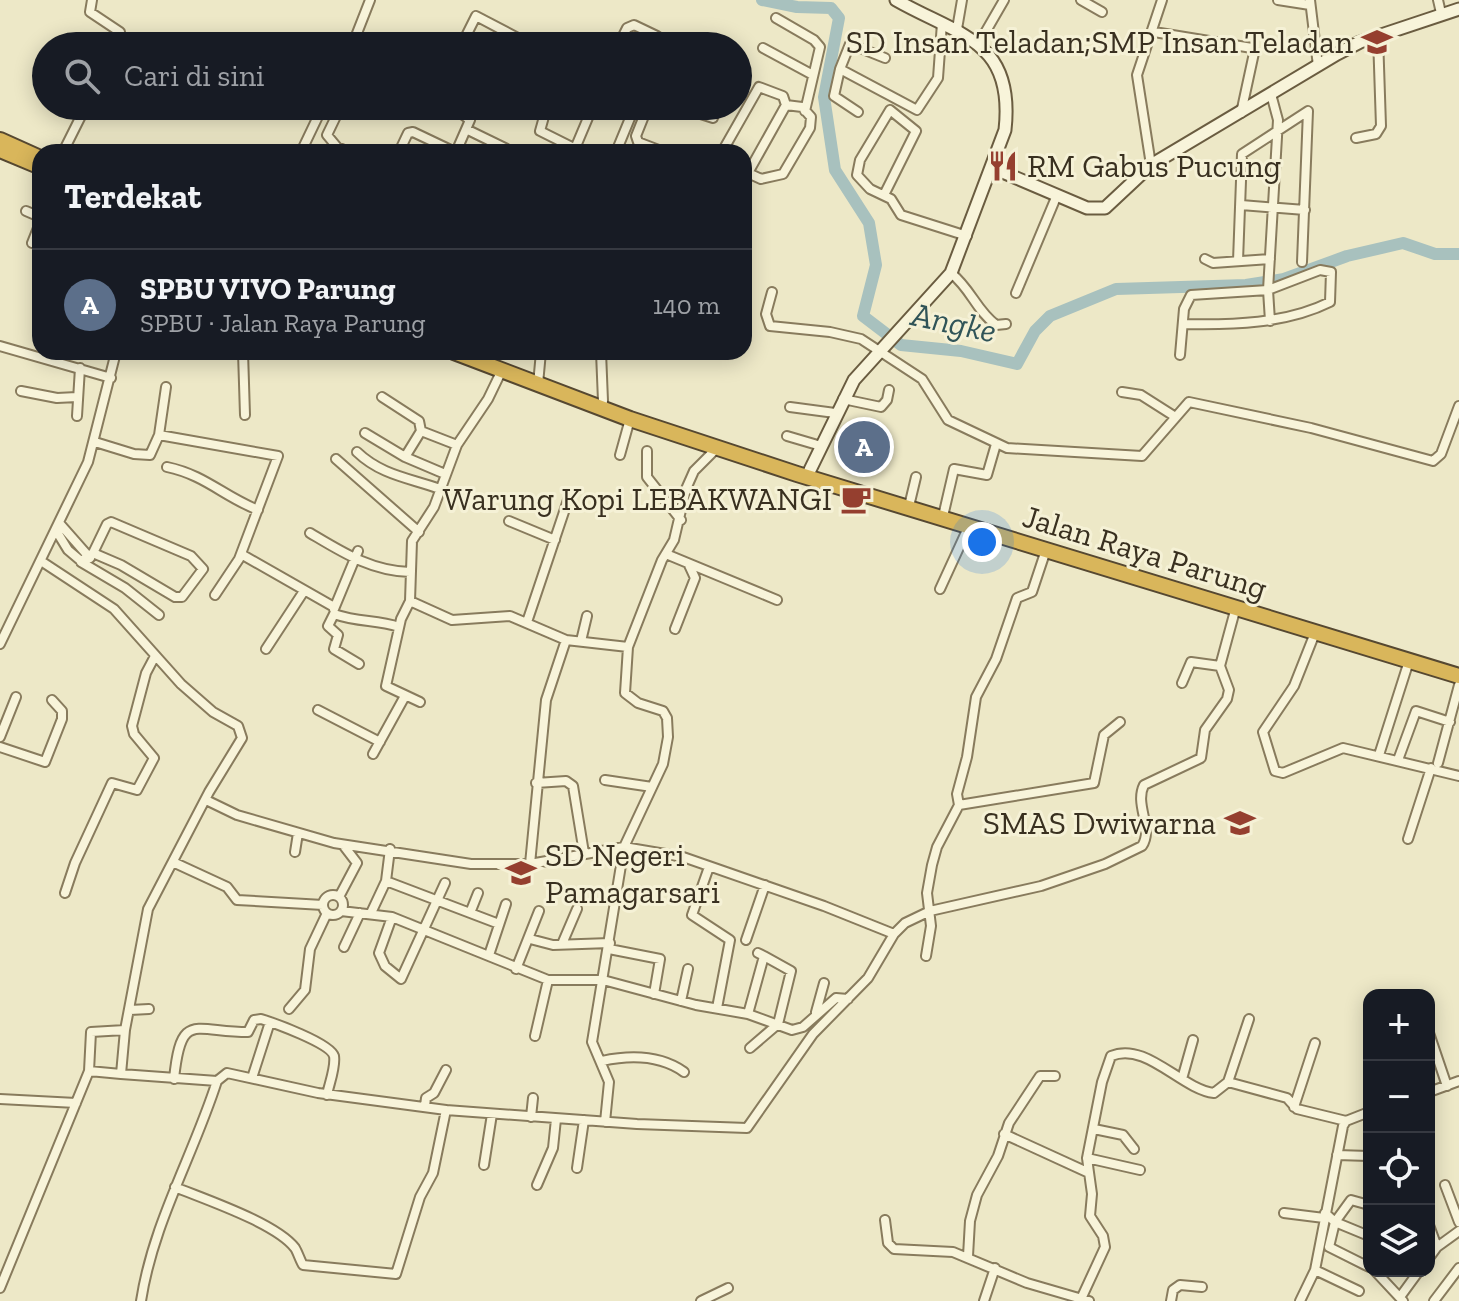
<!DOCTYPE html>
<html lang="id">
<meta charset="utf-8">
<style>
body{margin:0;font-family:"Zilla Slab",serif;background:#20242c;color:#f1f3f6}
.controls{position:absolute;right:24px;bottom:24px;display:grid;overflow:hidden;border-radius:16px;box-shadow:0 4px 20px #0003}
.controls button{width:72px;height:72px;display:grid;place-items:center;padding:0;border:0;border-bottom:2px solid #363941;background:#171b24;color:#f1f3f6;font:40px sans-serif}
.you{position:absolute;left:982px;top:542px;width:28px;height:28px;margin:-20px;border:6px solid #fff;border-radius:50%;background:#1a73e8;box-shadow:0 0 0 12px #1a73e833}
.badge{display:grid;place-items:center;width:52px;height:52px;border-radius:50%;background:#c8a29c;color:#fff;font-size:26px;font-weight:700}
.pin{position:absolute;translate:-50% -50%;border:4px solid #fff;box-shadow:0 2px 8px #0006}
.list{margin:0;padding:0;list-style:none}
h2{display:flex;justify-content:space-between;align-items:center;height:104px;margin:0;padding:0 32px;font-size:34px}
h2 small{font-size:26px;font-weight:400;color:#9ea1a6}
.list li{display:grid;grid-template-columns:52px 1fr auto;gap:24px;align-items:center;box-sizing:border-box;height:112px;padding:0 32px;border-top:2px solid #363941}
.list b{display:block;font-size:30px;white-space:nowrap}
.list p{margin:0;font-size:26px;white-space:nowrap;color:#9ea1a6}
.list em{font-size:26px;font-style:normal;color:#9ea1a6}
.icon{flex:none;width:44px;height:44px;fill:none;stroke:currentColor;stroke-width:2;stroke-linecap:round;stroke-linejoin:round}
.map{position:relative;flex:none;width:1459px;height:1301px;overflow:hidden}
.search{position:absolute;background:#171b24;box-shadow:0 4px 20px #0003;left:32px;top:32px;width:720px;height:88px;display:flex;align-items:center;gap:20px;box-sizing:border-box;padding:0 28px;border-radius:44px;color:#9ea1a6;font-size:30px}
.panel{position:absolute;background:#171b24;box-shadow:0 4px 20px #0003;left:32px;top:144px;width:720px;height:216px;border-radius:24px}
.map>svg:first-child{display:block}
</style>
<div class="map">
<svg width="1459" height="1301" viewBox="0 0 1459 1301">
<rect width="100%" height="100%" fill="#ede8c7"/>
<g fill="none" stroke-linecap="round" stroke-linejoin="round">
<path stroke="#a8c1be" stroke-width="12" d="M762 0 797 7 831 8 839 18 824 97 835 170 869 223 876 265 863 316 901 345 961 351 1017 364 1035 331 1050 316 1116 289 1246 285 1284 279 1347 256 1403 243 1435 254H1459"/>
<g stroke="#887b5d" stroke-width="12">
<path id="street" d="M92 0 90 12 120 32 117 46
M1081 0 1102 12
M1278 0 1310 5
M1310 0 1318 66
M1438 0 1441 13
M776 18 814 40 820 47 805 111
M957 29 962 0
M1154 32 1252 48 1254 53 1241 113
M978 45 1004 0
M352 46 370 0
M461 46 476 16 533 46
M618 46 627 28 634 25 657 36 661 46
M763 48 813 75
M885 58 850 44 840 69 917 110 938 78 942 23
M840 69 834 96 858 112
M341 106 327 135 337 147 349 152
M451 106 470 120 456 152
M547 106 540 131 582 152
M648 106 636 136 638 142 664 152
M676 106 713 118
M468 130 513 152
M1356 138 1376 134 1381 126 1378 36
M574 151 593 106
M63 152 86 106
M301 152 323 106
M399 152 408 133 413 132 455 152
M616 152 635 106
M722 152 759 87 783 96 786 105 744 180
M1151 165 1137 75 1162 0
M748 173 761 179 783 174 810 128 811 117 802 107 786 105
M884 195 916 131 890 110 860 160 857 175 870 189 891 199 901 215 967 236
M1241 205 1305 210
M26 211 40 217
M32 243 40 223
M1205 259 1213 263 1270 259
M1238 261 1242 154 1308 111 1302 262
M951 273C971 289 976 310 996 325L1006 324
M772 292 766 314 770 326 830 332 861 339 922 379 948 420 1007 448 1142 456 1189 402 1311 428 1433 461 1441 454 1459 406
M1016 293 1057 195
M1270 321 1268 290 1278 120 1271 94
M0 346 111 378
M243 352 245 415
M601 352 603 401
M1180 355 1184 309 1191 295 1268 290 1320 270 1331 272 1330 302C1286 324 1232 325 1183 324
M502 370 488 399 457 445 434 507 412 541 410 601 452 620 510 616 566 640 628 647
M538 384 541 352
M21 391 57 398 77 397
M1122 392 1141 395 1174 416
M382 397 419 421 421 431 457 445
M843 399 881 407 887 400 889 390
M790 407 835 413
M77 416 80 368
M365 433 405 457 445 474
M159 435 278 456 239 559 215 595
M787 436 821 446
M95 442 134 454 150 455 159 435 166 387
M647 451V477L681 520
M357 452C381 475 409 478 440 489
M620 455 630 419
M405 457 421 431
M336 459 419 532
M167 467C205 475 223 496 258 510
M910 502 916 477
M944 512 954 469 987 475 996 444
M509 521 555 540
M60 524 90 558
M57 532 68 550 81 561 93 553 121 565 175 597H182L203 569 191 556 111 522 107 524 93 553
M310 533C342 552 371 571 410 572
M241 554 334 607
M666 554 777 600
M81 562 125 588 159 615
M940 589 968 528
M410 601 401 619 386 686 420 702
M334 609 358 551
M527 622 570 494
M675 629 695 578 689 565
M1315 633 1294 686 1263 732 1275 771 1283 773 1343 748 1459 776
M581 641 587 616
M0 644 88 462 116 352
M266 649 304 591
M359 664 334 649 338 635 328 626 334 614C360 623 376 619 399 627
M1182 683 1191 662 1220 666
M318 710 380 742
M0 737 16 697
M0 747 45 762 62 719V711L52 700
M373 754 405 696
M1379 755 1409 661
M1398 760 1416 711 1450 722
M1438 763 1459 685
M605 780 652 787
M536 783 566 781 573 786 584 853
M206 800 237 815 334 843 471 864H530L624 847 683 857 824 906 894 934
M959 805 957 794 967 757 976 697 996 659 1017 598 1032 592 1046 550
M1408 839 1431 768
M295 852 298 833
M175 863 227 887 237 900 323 905
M530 864 546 700 566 640
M709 867 692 915 730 940 717 1008
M386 881 499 924
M65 893 75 863 112 783 137 790 154 758 134 734 132 726 146 673 155 656
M323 905a10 10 0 1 1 20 0a10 10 0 1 1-20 0Z
M339 897 357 863 344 846
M341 911 392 917 548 980H603L696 1005 748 1014 792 1030 803 1027 836 998 848 999
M371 913 386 881 390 849
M470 913 478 893
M392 917 379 953 385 966 401 979 445 883
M530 939 553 945 610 943
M746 940 765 885
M562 944 577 909
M344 947 360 913
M609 949 660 959 654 994
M489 955 506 904
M926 956 931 926 927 893 932 865 937 847 959 805 1094 783 1104 735 1120 722
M516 969 539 911
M681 1001 688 969
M289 1009 305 990 310 949 327 913
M130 1010 149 1009
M816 1012 824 983
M748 1014 764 956 758 953
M1429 1033 1447 1086
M535 1036 548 980
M750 1048 778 1024 791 971 764 956
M602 1061C630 1055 660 1055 684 1072
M89 1071 91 1032 125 1030
M121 1074 217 1081 227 1073 318 1093 446 1110 637 1124 747 1128 813 1034 868 978 894 934 905 923 930 911 1041 886 1105 864 1142 846C1154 828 1134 805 1144 785L1201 758 1205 730 1227 699 1229 690 1220 666 1236 607
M252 1078 270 1022
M174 1079C181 1010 194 1032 248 1032L254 1020 261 1019C274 1023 330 1043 334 1056 336 1067 329 1084 327 1095
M1182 1079 1193 1040
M1228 1082 1249 1019
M1429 1092 1459 1081
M0 1099 76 1103
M425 1106 426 1098 434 1093 446 1070
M1294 1107 1315 1043
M531 1117 533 1098
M605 1122 609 1082 592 1042 624 847 663 764 668 737 667 718 663 711 638 703 625 693 628 647 662 560 674 540 686 489 694 471 717 448
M1094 1129 1123 1135 1134 1149
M1004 1134 1087 1172
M1337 1155 1369 1156
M1087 1158 1140 1170
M484 1165 492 1114
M577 1168 584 1120
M537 1185 553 1148 556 1119
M1445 1185 1459 1222
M175 1187C204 1199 276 1223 295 1248 298 1253 300 1260 303 1265L396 1274 420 1197 433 1173 446 1110
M1369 1205 1351 1200 1335 1222 1369 1236
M1284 1213 1324 1218
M1325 1213 1335 1222 1329 1247 1369 1267
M885 1220 888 1243 894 1249 953 1252 1027 1283 1089 1301
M1429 1225 1437 1247
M968 1256 970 1221 977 1195 998 1156 1009 1123 1040 1076H1055
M1429 1258 1437 1247 1459 1231
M1315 1270 1359 1291
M1375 1271 1403 1301
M0 1288 89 1071 121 1074 125 1030 148 909 209 792 242 738 238 726 213 712 181 684 114 609 41 561
M1400 1297 1419 1271
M1081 1299 1105 1247 1103 1236 1090 1216 1092 1194 1087 1158 1102 1082 1111 1056C1146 1041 1181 1089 1214 1093L1228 1082 1287 1098 1297 1109 1346 1121
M141 1301C153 1223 193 1156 217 1081
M701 1301 728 1288
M984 1301 995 1268
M1171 1301 1173 1290 1180 1285 1202 1287
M1300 1301 1315 1270 1343 1126 1346 1121 1369 1112
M1434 1301 1459 1268"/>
</g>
<g stroke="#6a5c40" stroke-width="15">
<path id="secondary" d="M993 168 1087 208H1105L1151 165 1337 54 1360 42 1459 9
M810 470 854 380 951 273 1005 130C1015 40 959 36 896 0"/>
</g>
<g stroke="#564831" stroke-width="18">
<path id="highway" d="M0 140 40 158
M0 150 36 165
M454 352 630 419 797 474 1459 676"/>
</g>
<use href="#street" stroke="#f8f4da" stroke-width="8"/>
<use href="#secondary" stroke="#f8f4da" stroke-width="11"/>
<use href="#highway" stroke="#d9b65b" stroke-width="14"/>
</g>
<defs>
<g id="school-bare" transform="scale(2.4)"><path d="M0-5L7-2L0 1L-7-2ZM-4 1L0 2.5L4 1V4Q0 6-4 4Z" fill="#953f2f" stroke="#f5f1d6" stroke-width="2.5" paint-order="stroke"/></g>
<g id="restaurant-bare" transform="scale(2.4)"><path d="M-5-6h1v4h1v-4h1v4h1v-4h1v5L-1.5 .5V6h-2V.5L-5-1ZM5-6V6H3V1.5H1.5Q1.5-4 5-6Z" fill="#953f2f" stroke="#f5f1d6" stroke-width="2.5" paint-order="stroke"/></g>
<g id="cafe-bare" transform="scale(2.4)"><path d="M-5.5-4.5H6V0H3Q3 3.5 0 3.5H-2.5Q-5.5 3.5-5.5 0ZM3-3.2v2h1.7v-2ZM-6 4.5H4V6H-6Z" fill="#953f2f" stroke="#f5f1d6" stroke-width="2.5" paint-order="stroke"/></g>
</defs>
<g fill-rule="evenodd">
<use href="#school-bare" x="1377" y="42"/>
<use href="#restaurant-bare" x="1003" y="166"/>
<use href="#cafe-bare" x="856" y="499"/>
<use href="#school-bare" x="1240" y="823"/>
<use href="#school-bare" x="521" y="873"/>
</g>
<g text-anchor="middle" stroke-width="6" stroke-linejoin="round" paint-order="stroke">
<g font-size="32" fill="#393020" stroke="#f5f1d6" text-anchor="end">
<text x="1353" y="53">SD Insan Teladan;SMP Insan Teladan</text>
<text x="1027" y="177" text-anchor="start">RM Gabus Pucung</text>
<text x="832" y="510">Warung Kopi LEBAKWANGI</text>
<text x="1216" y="834">SMAS Dwiwarna</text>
<text x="545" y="866" text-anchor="start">SD Negeri<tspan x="545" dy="37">Pamagarsari</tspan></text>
</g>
<g font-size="32" fill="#393020" stroke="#f5f1d6">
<text transform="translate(1145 552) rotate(17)" y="11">Jalan Raya Parung</text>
</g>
<g font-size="34" font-style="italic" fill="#305458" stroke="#f5f1d6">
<text transform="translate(954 322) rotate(12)" y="12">Angke</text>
</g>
</g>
</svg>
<div class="controls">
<button>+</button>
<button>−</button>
<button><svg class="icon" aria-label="locate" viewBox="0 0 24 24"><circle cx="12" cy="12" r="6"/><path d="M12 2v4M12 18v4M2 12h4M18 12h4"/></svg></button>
<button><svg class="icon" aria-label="layers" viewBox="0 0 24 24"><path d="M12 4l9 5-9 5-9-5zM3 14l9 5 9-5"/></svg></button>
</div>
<div class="you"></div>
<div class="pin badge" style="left:864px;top:447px;background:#5c6f8a">A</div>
<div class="search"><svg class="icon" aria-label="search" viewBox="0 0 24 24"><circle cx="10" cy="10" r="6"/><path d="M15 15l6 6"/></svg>Cari di sini</div>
<section class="panel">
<h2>Terdekat<small></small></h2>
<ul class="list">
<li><span class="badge" style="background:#5c6f8a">A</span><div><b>SPBU VIVO Parung</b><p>SPBU · Jalan Raya Parung</p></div><em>140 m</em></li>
</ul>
</section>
</div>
